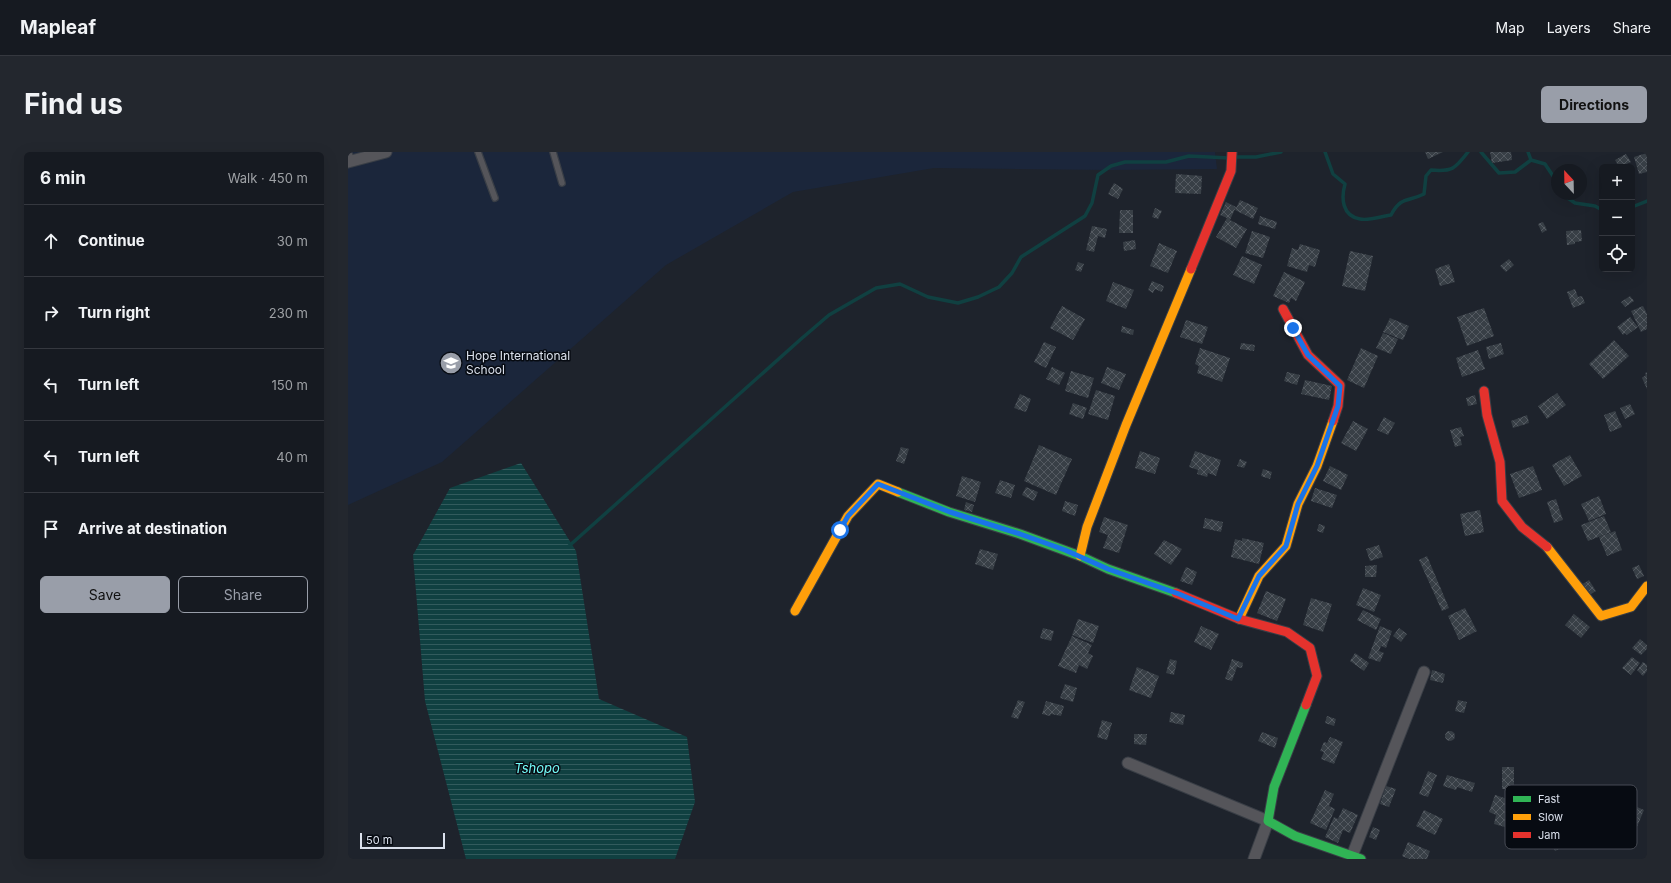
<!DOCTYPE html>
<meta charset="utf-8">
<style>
body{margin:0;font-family:Inter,sans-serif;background:#23272e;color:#f1f3f6}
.controls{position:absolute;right:12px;top:12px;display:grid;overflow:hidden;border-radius:6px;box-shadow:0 4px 16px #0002}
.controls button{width:36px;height:36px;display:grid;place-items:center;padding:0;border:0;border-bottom:1px solid #35383f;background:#161a21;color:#f1f3f6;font:20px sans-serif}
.compass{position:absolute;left:1203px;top:12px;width:36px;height:36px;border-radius:50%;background:#161a21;box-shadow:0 4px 16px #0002;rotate:338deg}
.scale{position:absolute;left:12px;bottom:10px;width:85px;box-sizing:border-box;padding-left:4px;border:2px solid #dbe1ed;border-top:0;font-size:11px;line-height:14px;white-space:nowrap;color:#dbe1ed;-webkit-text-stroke:3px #070b12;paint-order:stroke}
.stop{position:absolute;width:12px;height:12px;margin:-9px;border:3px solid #1a73e8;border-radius:50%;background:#fff}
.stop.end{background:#1a73e8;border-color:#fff;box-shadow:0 1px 4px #0008}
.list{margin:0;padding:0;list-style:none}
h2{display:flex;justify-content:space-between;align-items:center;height:52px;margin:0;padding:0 16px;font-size:17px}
h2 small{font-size:13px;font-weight:400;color:#9ea1a5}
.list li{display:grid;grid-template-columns:26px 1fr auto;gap:12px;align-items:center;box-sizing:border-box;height:72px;padding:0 16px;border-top:1px solid #35383f}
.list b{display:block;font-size:15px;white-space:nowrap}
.list em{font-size:13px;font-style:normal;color:#9ea1a5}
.actions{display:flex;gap:8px;padding:12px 16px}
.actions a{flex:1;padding:9px 0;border:1px solid #999ea9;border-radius:6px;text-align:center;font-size:14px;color:#999ea9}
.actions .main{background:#999ea9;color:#111}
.icon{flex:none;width:22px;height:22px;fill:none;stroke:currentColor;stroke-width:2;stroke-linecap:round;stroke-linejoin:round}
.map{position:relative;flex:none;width:1299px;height:707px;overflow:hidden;border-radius:6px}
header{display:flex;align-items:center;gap:24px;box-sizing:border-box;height:56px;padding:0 20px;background:#161a21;border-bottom:1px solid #35383f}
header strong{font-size:19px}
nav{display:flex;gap:22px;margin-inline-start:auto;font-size:14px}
.intro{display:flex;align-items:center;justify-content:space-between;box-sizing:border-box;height:96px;padding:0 24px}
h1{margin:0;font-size:28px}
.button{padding:10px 18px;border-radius:6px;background:#999ea9;color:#111;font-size:14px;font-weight:700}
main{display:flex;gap:24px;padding:0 24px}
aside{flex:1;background:#161a21;border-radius:6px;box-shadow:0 4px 16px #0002}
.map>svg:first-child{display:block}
</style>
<header>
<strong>Mapleaf</strong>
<nav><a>Map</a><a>Layers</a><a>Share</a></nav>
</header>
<div class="intro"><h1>Find us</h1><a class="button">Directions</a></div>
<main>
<aside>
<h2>6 min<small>Walk · 450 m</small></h2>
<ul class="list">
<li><svg class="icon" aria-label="ahead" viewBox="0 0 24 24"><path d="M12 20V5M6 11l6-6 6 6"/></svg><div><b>Continue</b></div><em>30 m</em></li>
<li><svg class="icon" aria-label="right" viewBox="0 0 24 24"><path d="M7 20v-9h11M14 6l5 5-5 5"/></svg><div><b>Turn right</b></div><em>230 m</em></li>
<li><svg class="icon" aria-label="left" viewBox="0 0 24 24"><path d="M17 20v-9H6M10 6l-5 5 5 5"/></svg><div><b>Turn left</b></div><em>150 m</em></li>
<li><svg class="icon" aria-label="left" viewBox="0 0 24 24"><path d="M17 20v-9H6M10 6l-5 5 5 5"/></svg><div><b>Turn left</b></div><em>40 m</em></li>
<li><svg class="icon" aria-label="arrive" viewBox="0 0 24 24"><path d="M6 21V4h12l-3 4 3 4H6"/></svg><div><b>Arrive at destination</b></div></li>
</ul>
<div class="actions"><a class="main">Save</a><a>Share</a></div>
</aside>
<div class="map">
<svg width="1299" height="707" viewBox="0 0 1299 707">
<defs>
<pattern id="water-rules" width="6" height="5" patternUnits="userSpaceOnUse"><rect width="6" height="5" fill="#104041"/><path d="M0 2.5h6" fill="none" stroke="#325b5d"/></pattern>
<pattern id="building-cross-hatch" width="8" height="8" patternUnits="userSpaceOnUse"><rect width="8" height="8" fill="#383f46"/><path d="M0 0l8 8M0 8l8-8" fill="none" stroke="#545a61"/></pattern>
</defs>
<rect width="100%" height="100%" fill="#1e232c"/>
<path fill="#1b263b" d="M0 0H867L869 17 763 18 586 16 445 40 318 113 94 310 0 353Z"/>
<path fill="url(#water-rules)" d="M173 311 228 399 251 547 339 585 347 650 327 707H118L77 549 65 403 102 336Z"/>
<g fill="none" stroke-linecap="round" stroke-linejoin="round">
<path stroke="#104041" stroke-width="3.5" d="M977 0 985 22 997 32C993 46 994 64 1012 67 1021 69 1034 64 1043 63 1053 44 1060 50 1076 42L1078 24 1083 18C1104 20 1107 17 1120 0
M1133 0 1151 21 1167 20 1183 8 1197 12 1209 30
M1180 0 1183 8
M887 5H908L933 0
M1214 42 1227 51 1247 54 1254 58
M1284 55 1299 49
M221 394 453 187 481 163 528 136 552 132 580 145 610 151 630 145 651 135 664 121 673 105 737 64 744 51 750 23 763 14 777 10H818L841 4 881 6"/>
</g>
<path fill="url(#building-cross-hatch)" d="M1077 0H1095L1080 7Z
M1142 0H1163L1164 8 1144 11Z
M1299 1V20L1291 22 1286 5Z
M1278 2 1283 10 1271 15 1267 8Z
M828 22 854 24 853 42 827 41Z
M766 31 775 37 770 47 760 42Z
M892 48 910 56 905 67 887 58Z
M878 50 888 55 882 68 899 77 888 96 868 85 879 66 872 63Z
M807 56 814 59 810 67 804 65Z
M772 58H785V81H771Z
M912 64 929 70 927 77 910 72Z
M1195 70 1199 78 1194 81 1190 72Z
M744 74 759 77 757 86 750 84 746 100 738 98Z
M1233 78 1234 89 1227 90V92L1219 93 1218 79Z
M904 79 922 85 915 106 897 101Z
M787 88 788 97 776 99 775 90Z
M811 91 829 99 820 121 802 114Z
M952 92 972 98 967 115 961 113 959 120 939 114 944 96 950 98Z
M1002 99 1025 104 1017 139 994 134Z
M894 104 914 113 906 132 885 123Z
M1161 107 1166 113 1158 120 1152 114Z
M730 110 736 112 733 120 727 118Z
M1101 112 1107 130 1092 134 1087 117Z
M936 120 957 130 948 149 943 146 941 151 925 144Z
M804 129 816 134 814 140 807 137 805 141 800 138Z
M765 130 786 138 778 157 758 149Z
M1227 137 1230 145 1234 144 1237 151 1225 156 1219 140Z
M1282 144 1286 149 1277 155 1273 150Z
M714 154 737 167 725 188 702 176Z
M1295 154 1299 162V177L1293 180 1283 159Z
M1136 156 1146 184 1119 194 1109 165Z
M1282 165 1290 175 1279 183 1277 181 1275 183 1269 175Z
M1042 166 1061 174 1055 188 1035 180Z
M838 168 860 175 854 192 832 185Z
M774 174 786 178 785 183 773 180Z
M1035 181 1050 187 1043 202 1028 196Z
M1266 188 1281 204 1255 227 1241 212Z
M696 190 708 195 698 216 686 210Z
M893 191 907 193 906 199 892 197Z
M1153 191 1156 202 1141 207 1138 195Z
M852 196 882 206 874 230 849 221 851 214 847 212Z
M1013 196 1030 204 1016 236 999 228Z
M1130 198 1137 217 1114 225 1108 206Z
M704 215 717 221 711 233 698 227Z
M759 215 778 222 771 238 753 231Z
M723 219 746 226 740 246 717 239Z
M939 220 952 223 949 233 936 229Z
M1299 220V237L1294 226 1298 223 1297 221Z
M957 228 984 234 981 248 953 242Z
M748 238 767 244 760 268 740 262Z
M1209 241 1218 253 1199 267 1190 254Z
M672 242 683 247 678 260 666 256Z
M1127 243 1129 252 1120 254 1118 246Z
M725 251 739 256 735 267 721 262Z
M1282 252 1287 262 1277 267 1272 256Z
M1267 259 1274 275 1262 280 1256 263Z
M1179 263 1181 271 1165 276 1163 269Z
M1036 265 1047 271 1040 283 1029 278Z
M1005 269 1020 277 1008 299 993 291Z
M1113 275 1116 284 1112 285 1114 293 1107 295 1102 278Z
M691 293 724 307 708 343 676 329Z
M553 295 561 297 556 312 548 309Z
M792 299 812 306 807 322 787 316Z
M847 299 873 308 868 324 860 321 859 325 849 322 850 318 841 315Z
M1222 303 1234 324 1216 334 1204 313Z
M892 307 899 310 896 316 889 314Z
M982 314 1000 323 993 338 975 329Z
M1185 314 1194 338 1171 346 1162 322Z
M915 317 924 320 922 327 913 324Z
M614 324 633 330 627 350 608 344Z
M652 328 667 333 663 346 647 341Z
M678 335 690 340 686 349 674 343Z
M967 336 989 343 984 356 963 349Z
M1251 344 1258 362 1241 369 1233 352Z
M1208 347 1215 368 1206 371 1199 350Z
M717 349 730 353 727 364 714 359Z
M618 350 626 353 624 360 616 358Z
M1132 358 1136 380 1117 384 1112 362Z
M1256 364 1263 380 1240 389 1233 373Z
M756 365 780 373 771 401 755 396 760 383 751 380Z
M857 366 875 370 873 380 855 376Z
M971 372 977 374 975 381 969 379Z
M1267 379 1274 398 1259 404 1251 385Z
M894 386 916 391 911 412 883 405 887 387 894 389Z
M816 388 834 397 823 413 806 402Z
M1031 393 1035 405 1022 409 1018 397Z
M632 397 650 402 645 418 627 412Z
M1079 404 1101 456 1094 459 1071 408Z
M1029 413 1028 425H1017V414Z
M1291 413 1296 424 1289 427 1284 416Z
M838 415 849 420 844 433 832 429Z
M1241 428 1248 439 1240 444 1233 433Z
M1015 436 1033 443 1026 460 1008 453Z
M918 439 938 447 929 469 909 461Z
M963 446 984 452 975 480 955 473Z
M1117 456 1129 479 1111 488 1100 464Z
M1015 458 1033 467 1028 478 1009 468Z
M1226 462 1242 475 1233 486 1217 473Z
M730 467 751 474 745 491 724 483Z
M853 474 871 482 863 498 846 490Z
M1032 474 1044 479 1038 496 1033 494 1031 499 1036 501 1032 510 1020 506Z
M695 476 706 479 703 489 692 486Z
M1051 476 1059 482 1053 490 1045 484Z
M724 484 744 493 740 501 745 504 739 517 731 513 728 521 710 514Z
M1292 487 1299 493V497L1293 503 1284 496Z
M1007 501 1021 511 1016 519 1002 509Z
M1284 505 1292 511 1283 523 1274 516Z
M822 507 829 509 826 523 818 521Z
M884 507 895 511 894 516 889 515 884 529 877 527Z
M1295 510 1299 513V519L1295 524 1289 518Z
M789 515 811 524 803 546 781 538Z
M1084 518 1097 522 1095 531 1082 528Z
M717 532 729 536 725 550 712 546Z
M670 548 677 550 670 567 663 565Z
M1110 548 1119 550 1116 561 1107 559Z
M698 549 716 554 713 564 703 562 702 564 694 562Z
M823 560 837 563 835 573 821 570Z
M979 564 988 567 986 574 977 571Z
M754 568 764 571 759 588 749 585Z
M1097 584a5 5 0 1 1 10 0a5 5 0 1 1-10 0Z
M914 580 930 586 927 596 910 589Z
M786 582H799L798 593 786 592Z
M982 585 995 590 986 612 973 607 976 600 972 599 976 590 979 591Z
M1154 615H1166V637H1154Z
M1080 619 1089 623 1080 645 1071 642Z
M1099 623 1127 631 1124 640 1109 635 1108 638 1095 634Z
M1038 634 1048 637 1041 655 1032 652Z
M977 638 986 642 981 654 987 657 978 678 962 671Z
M1147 643 1166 649 1157 675 1146 672 1148 663 1141 660Z
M1289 655 1296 658 1286 682 1279 679Z
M995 656 1010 663 1002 681 995 678 990 691 977 685 986 665 990 667Z
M1076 658 1095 667 1087 683 1068 674Z
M1025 675 1032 678 1028 688 1021 685Z
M1060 690 1082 699 1079 707H1061L1054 704Z
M1210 690 1213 696 1207 699 1204 692Z"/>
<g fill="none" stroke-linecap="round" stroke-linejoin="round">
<g stroke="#393e46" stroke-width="8">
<path id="lane" d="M0 0 4 8
M130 0 147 46
M205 0 214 31"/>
</g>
<g stroke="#393e46" stroke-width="13">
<path id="street" d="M0 10 38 0
M780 611 920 669 906 707
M1004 704 1076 520"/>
</g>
<g stroke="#393e46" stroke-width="11">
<path id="fast" d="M550 340 601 360 672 382 732 404 760 417 828 441
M958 553 926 635 920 669 947 684 1013 707"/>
</g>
<g stroke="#393e46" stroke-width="11">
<path id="slow" d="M1199 395 1253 464 1283 455 1299 434
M732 404 739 375 778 273 843 117
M447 459 500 364 530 332 550 340
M891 467 911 424 938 394 950 352 969 314 985 269"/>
</g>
<g stroke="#393e46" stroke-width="11">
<path id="jam" d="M843 117 883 19 884 0
M935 157 960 203 992 233 990 254 985 269
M1136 239 1139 263 1152 310 1154 349 1174 375 1199 395
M828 441 891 467 939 480 962 496 969 524 958 553"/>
</g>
<use href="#lane" stroke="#55555a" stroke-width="5.5"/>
<use href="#street" stroke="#55555a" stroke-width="11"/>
<use href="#fast" stroke="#30b455" stroke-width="9"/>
<use href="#slow" stroke="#ff9f0a" stroke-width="9"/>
<use href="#jam" stroke="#e5322d" stroke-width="9"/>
</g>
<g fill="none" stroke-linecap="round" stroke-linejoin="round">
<path stroke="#1a73e8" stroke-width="5" d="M492 378 500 364 530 332 602 360 672 382 717 398 760 417 831 442 890 467 911 424 938 394 950 352 969 314 990 254 992 234 960 203 945 176"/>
</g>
<defs>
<g id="school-disc" transform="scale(1.15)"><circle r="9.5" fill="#999ea9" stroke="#070b12"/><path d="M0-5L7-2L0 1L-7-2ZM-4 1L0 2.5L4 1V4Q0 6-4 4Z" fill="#fff"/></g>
</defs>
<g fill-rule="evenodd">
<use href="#school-disc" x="103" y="211"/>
</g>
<g text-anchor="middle" stroke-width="3" stroke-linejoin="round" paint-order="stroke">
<g font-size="12" fill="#dbe1ed" stroke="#070b12" text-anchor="start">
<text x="118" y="208">Hope International<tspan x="118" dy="14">School</tspan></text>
</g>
<g font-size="13" font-style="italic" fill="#73fbf8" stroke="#070b12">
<text x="189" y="621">Tshopo</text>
</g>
</g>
<rect x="1157" y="633" width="132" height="64" rx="6" fill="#070b12" stroke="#474b54" stroke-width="1"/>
<rect x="1165" y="644" width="18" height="6" fill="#30b455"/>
<rect x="1165" y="662" width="18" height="6" fill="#ff9f0a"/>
<rect x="1165" y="680" width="18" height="6" fill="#e5322d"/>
<g font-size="11" fill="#dbe1ed">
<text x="1190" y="651">Fast</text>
<text x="1190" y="669">Slow</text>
<text x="1190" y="687">Jam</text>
</g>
</svg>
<div class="controls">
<button>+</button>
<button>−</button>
<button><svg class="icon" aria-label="locate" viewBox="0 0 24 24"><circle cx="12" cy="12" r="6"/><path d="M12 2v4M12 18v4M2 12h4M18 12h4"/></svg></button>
</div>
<svg class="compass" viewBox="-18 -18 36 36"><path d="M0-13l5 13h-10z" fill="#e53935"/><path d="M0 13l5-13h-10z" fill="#9ea1a5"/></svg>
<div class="scale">50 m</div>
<div class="stop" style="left:492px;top:378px"></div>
<div class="stop end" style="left:945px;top:176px"></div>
</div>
</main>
